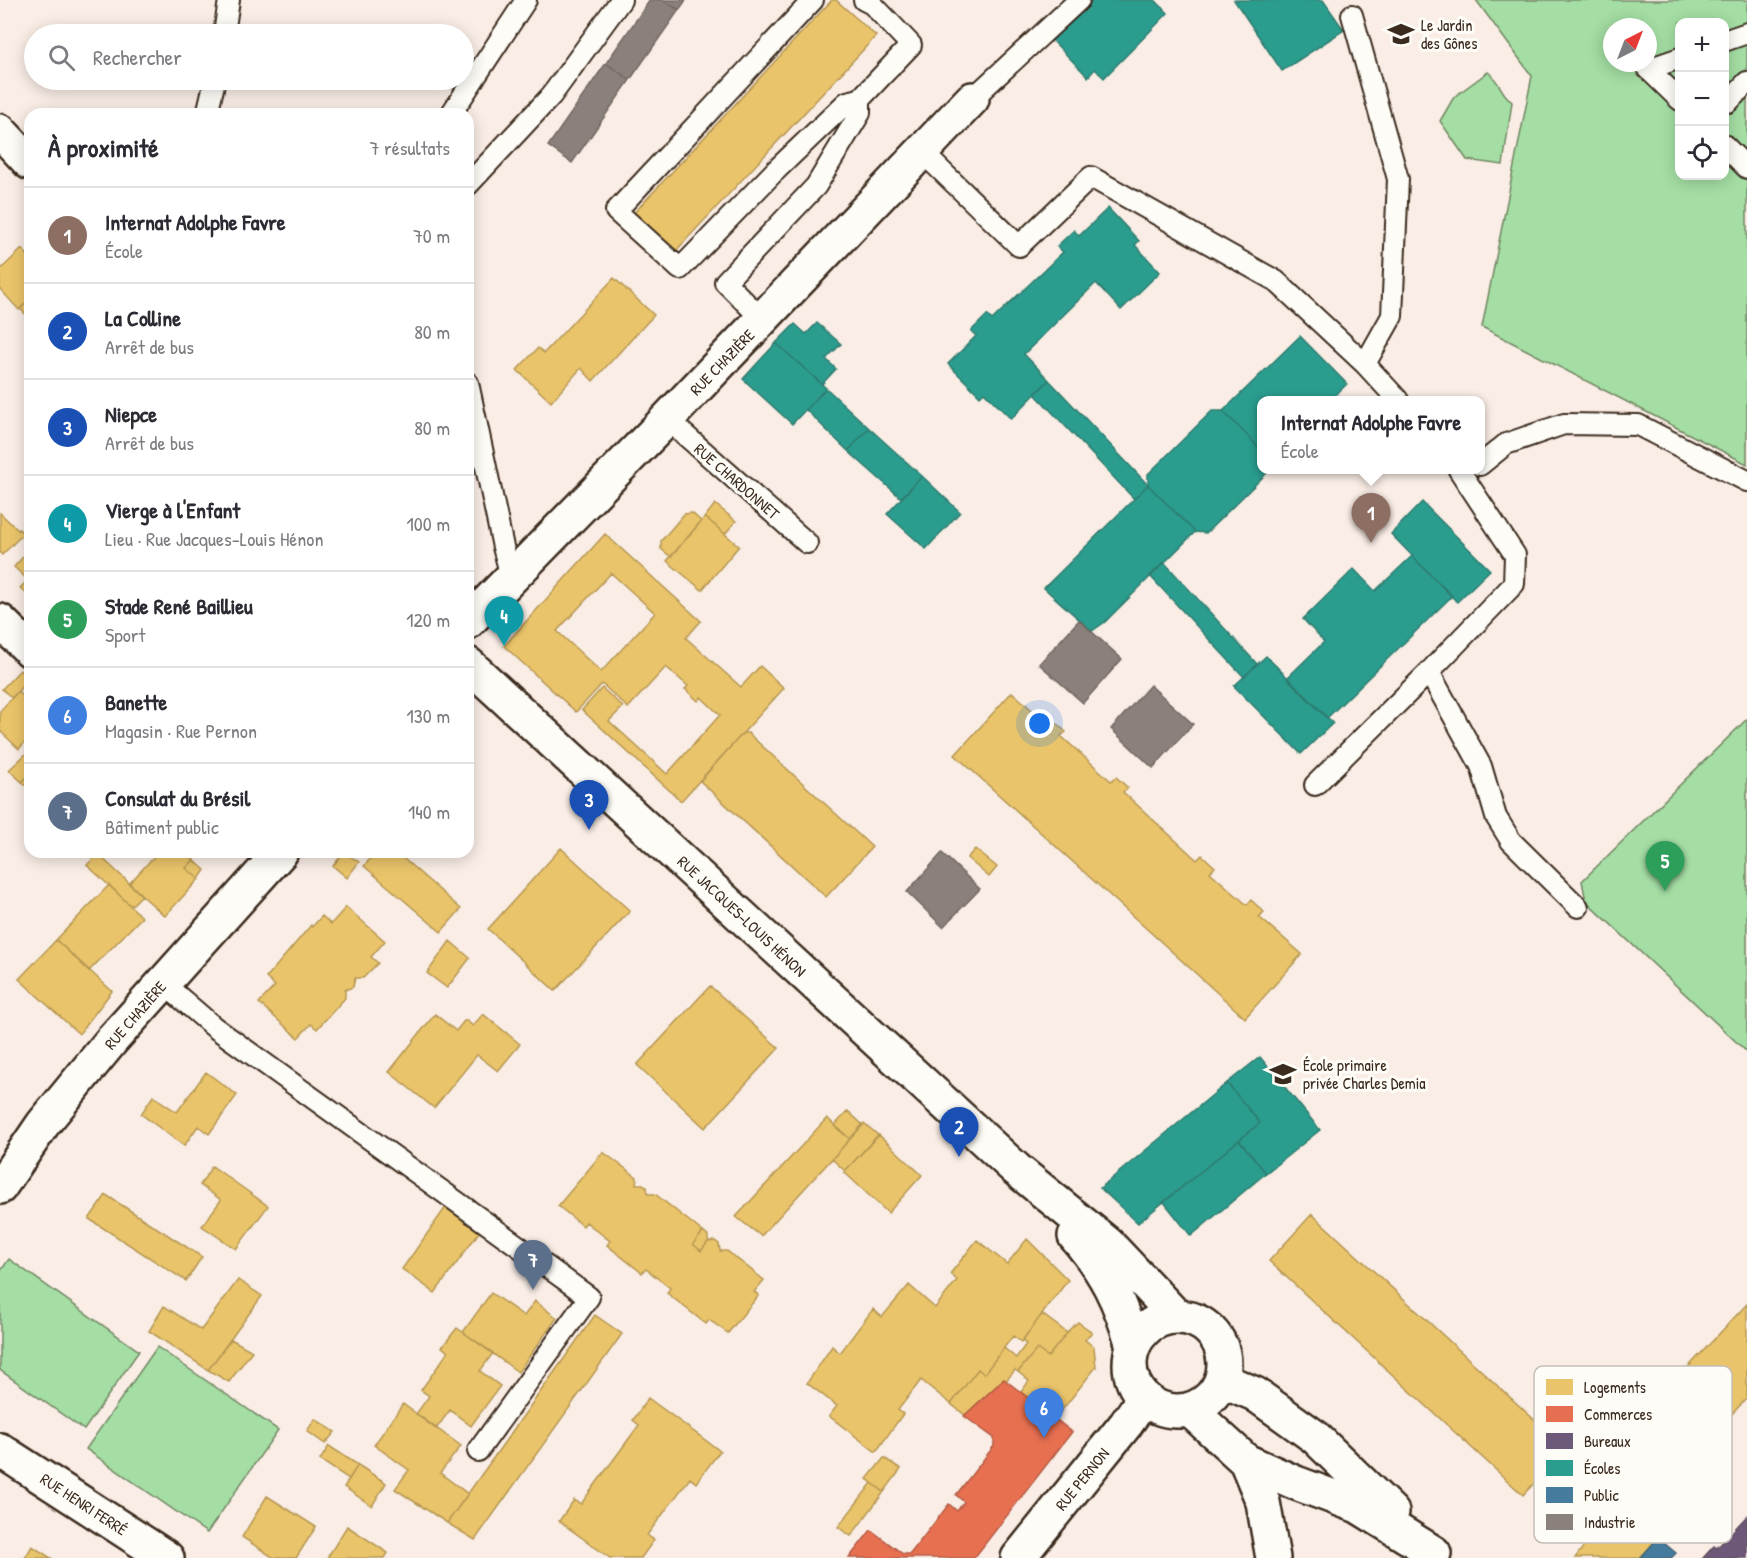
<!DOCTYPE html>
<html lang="fr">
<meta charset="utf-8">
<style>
body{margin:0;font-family:"Patrick Hand",sans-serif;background:#f7f7f7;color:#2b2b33}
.controls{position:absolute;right:18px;top:18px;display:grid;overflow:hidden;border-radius:12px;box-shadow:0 3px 15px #0003}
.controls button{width:54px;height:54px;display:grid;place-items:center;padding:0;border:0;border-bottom:2px solid #e1e1e2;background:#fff;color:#2b2b33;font:30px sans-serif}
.compass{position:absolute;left:1603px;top:18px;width:54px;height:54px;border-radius:50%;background:#fff;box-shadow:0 3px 15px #0003;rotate:42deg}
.you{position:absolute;left:1040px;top:724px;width:21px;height:21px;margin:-15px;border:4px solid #fff;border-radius:50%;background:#1a73e8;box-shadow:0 0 0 9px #1a73e833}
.badge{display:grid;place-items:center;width:39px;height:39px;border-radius:50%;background:#7c3aed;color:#fff;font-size:20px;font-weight:700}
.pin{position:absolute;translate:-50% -50px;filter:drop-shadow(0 2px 3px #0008)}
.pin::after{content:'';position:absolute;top:32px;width:21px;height:18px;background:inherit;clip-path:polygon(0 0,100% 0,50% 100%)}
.popup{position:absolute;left:1257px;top:396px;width:228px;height:78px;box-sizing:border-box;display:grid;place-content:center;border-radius:12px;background:#fff;filter:drop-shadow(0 2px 4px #0005);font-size:20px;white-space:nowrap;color:#7c7c81}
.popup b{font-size:22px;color:#2b2b33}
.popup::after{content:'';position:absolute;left:50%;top:100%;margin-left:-12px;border:12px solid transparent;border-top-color:#fff}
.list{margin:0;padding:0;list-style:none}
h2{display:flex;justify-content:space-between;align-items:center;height:78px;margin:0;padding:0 24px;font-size:26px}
h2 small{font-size:20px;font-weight:400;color:#7c7c81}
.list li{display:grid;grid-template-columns:39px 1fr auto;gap:18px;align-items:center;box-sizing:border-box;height:96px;padding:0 24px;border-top:2px solid #e1e1e2}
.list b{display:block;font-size:22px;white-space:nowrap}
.list p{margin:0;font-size:20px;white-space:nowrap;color:#7c7c81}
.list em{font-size:20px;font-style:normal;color:#7c7c81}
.icon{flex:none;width:33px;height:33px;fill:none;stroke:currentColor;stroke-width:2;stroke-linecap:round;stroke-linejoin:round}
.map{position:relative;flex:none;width:1747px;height:1558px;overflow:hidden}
.search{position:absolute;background:#fff;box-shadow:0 3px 15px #0003;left:24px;top:24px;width:450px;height:66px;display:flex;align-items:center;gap:15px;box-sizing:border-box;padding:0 21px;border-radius:33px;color:#7c7c81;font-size:22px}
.panel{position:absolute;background:#fff;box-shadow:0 3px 15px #0003;left:24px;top:108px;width:450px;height:750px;border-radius:18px}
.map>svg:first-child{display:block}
</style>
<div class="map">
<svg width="1747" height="1558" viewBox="0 0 1747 1558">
<rect width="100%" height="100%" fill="#f9ede5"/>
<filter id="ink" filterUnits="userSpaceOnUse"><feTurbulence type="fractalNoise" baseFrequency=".0167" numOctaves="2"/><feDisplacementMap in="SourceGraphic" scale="12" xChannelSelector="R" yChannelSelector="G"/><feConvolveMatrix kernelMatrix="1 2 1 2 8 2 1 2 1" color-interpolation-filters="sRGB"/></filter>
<g filter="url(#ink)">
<path fill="#a4dea4" stroke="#708461" stroke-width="1.5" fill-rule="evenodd" d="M1476 0H1747V464L1482 327 1532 76ZM1680 22H1724V176H1680ZM1612 27H1648V63H1612Z
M1488 72C1501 83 1500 92 1512 102L1503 165 1467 160 1440 121 1454 97Z
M1747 719V1052L1586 901 1582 881Z
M9 1259 139 1351 84 1430 0 1370V1272Z
M157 1347 278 1430 207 1533 86 1449Z"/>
<path fill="#e9c46a" stroke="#b59653" stroke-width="1.5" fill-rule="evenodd" d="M832 0H836L876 36 673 254 631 216Z
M22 249 30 258V299L19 310 0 289V270Z
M614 278 654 315 593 381 581 368 551 402 517 370 538 348 544 353Z
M30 299V316L29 317 20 309Z
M715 504 736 521 725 534 705 517Z
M0 513 18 530 19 529 22 532V535L2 555 0 553Z
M692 513 701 521 671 557 661 549V541L684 514Z
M705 517 739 546 702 590 667 561Z
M605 534 701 621 686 638 741 687 760 666 784 688 681 801 582 710 602 688 623 707 609 721 667 774 720 715 701 697 698 701 685 689 688 686 666 667 628 708 602 684 576 712 504 646ZM611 573 655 613 601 672 557 631Z
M30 549V578L28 580 14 567Z
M30 578V597L20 588Z
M20 670 29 679 12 698 2 689Z
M18 691 30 703V737L19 749 0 731V711Z
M1012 692 1049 725 1054 721 1066 732 1061 736 1111 781 1116 777 1128 788 1123 792 1197 860 1202 855 1215 867 1210 872 1247 905 1251 900 1264 912 1259 917 1302 954 1245 1018 955 755Z
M743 733H748L872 847 826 897 700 781Z
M30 750V774L22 782 9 770Z
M30 774V790L22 782Z
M561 848 630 911 555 991 488 929Z
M975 849 997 867 989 877 967 858Z
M158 852H185L194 860 186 868 199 879 165 916 129 884Z
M344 852 359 862 347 878 333 866Z
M376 852H396L461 909 441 932 364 866Z
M98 854 142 895 131 906 87 865Z
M194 860 205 870 199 879 186 868Z
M109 885 142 917 89 971 56 940Z
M346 907 385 941 371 957 378 963 363 978H355L353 987 345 990V998L317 1029 311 1024 298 1038 259 1003 275 986 266 978 311 925 312 927 322 916 331 924Z
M56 940 112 991 79 1034 19 979Z
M450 941 470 958 447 988 427 973Z
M710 986 779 1048 705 1128 637 1065Z
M435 1014 456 1031 464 1021H467L473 1026 483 1014 520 1044 498 1071 477 1055 434 1108 389 1072Z
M206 1072 237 1095 209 1134 198 1126 184 1146 141 1114 153 1096 177 1112Z
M848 1111 863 1125 850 1139 834 1126Z
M827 1118 850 1139 761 1236 736 1217Z
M864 1123 878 1135 845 1171 832 1159Z
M879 1135 922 1175 888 1213 844 1172Z
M603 1152 637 1177 636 1184H643L647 1187 648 1194H655L703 1232 693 1244 701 1251 708 1242 715 1241 719 1244 720 1251H727L764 1280 754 1292 759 1295 728 1333 709 1320 706 1324 667 1293 670 1288 646 1269 642 1273 607 1245 610 1241 586 1222 583 1226 558 1206Z
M212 1166 268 1206 236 1249 202 1226 221 1200 200 1185Z
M106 1195 202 1257 186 1281 89 1219Z
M446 1207 480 1231 435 1293 402 1269Z
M1312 1214 1566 1449 1523 1495 1269 1261Z
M703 1232 708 1236V1242L701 1251 693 1244Z
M1027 1239 1068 1280 1021 1342 1013 1336 984 1374 978 1369 951 1404 921 1380 898 1410 903 1414 876 1452 829 1416 837 1406 807 1383 832 1346 840 1353 873 1309 882 1317 909 1285 935 1308 957 1280 950 1274 977 1240 1007 1264Z
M238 1280 262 1296 208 1370 149 1331 164 1306 201 1330Z
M491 1293 524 1316 535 1301 557 1318 518 1372 463 1332Z
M1747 1304V1398L1686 1463 1639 1420Z
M1042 1314 1067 1333 1048 1357 1037 1349 1018 1372 1015 1370 1006 1381 1004 1379 965 1415 951 1404 978 1369 984 1374 1004 1348 1016 1358 1026 1344 1022 1341Z
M595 1315 622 1334 475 1540 447 1523Z
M1078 1322 1092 1332 1085 1340 1094 1347 1096 1367 1055 1419 1021 1392 1029 1381 1018 1372 1037 1349 1048 1357 1071 1328Z
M457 1328 493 1353 480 1371 500 1386 471 1426 450 1410 436 1429 416 1414 429 1396 421 1390 448 1352 442 1347Z
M231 1339 252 1351 229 1382 208 1370Z
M648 1398 720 1451 696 1483 690 1478 647 1535 654 1540 641 1558H610L559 1521 574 1500 581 1504 639 1425 633 1420Z
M403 1404 461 1446 440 1473 468 1494 447 1523 395 1489 409 1470 374 1445Z
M315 1419 335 1432 325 1444 307 1431Z
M329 1446 358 1465 349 1479 320 1460Z
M884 1458 901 1469 884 1492 867 1479Z
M358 1465 386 1483 372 1506 344 1487Z
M872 1483 884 1492 851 1536 838 1527Z
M267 1496 316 1527 296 1558H274L242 1537Z
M1616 1504 1658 1538 1640 1558H1575Z
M347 1526 388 1553 385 1558H327Z
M32 1546 51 1558H25Z"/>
<path fill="#e76f51" stroke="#b35a42" stroke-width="1.5" d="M1004 1379 1072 1432 974 1558H849L871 1530 903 1554H910L949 1504 957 1511 964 1502 956 1495 994 1446V1438L964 1416Z"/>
<path fill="#6d597a" stroke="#5e4b5e" stroke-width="1.5" d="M1747 1516V1558H1703L1714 1546 1717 1548Z"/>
<path fill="#2a9d8f" stroke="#2f7a6d" stroke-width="1.5" d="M1092 0H1155L1168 13 1104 78 1095 69 1088 77 1051 39Z
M1234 0H1323L1344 30 1282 71Z
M1108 208 1139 241 1135 245 1160 272 1121 310 1096 283 1024 354 1049 380 1011 419 984 392 980 396 948 364 976 336 971 331 987 315 992 320 1063 252 1057 246 1074 230 1079 236Z
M817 323 841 344 826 359 836 369 822 384 776 343 795 324 806 334Z
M1300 336 1347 384 1330 400H1262V451L1223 411Z
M776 343 826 388 792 424 743 379Z
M1049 380 1148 485 1134 499 1035 394Z
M826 388 869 428 848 451 806 410Z
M1212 411H1223L1262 451V470H1270L1206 533 1195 532 1148 485V474Z
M869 428 922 476 901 498 848 451Z
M922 476 960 512 926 549 887 514Z
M1148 485 1195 532 1105 622 1092 631 1044 588Z
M1422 502 1490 570 1457 602 1391 534Z
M1412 556 1452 596 1327 718 1287 678 1324 642 1303 619 1354 569 1375 591Z
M1164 562 1257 664 1244 677 1150 576Z
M1266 656 1333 723 1301 754 1234 686Z
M1260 1057 1320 1130 1266 1173 1239 1140 1260 1123 1227 1083Z
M1227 1083 1260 1123 1138 1223 1100 1188Z
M1239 1140 1266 1173 1191 1236 1164 1202Z"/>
<path fill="#457b9d" stroke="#426377" stroke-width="1.5" d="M1658 1538 1676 1553 1671 1558H1640Z"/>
<path fill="#8a817c" stroke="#726760" stroke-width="1.5" d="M650 0H663L679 10 630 80 606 63Z
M663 0H686L679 10Z
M606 63 630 80 572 163 548 146Z
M1079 620 1122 659 1083 703 1039 664Z
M1150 685 1193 724 1153 768 1111 729Z
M942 853 980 889 943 927 907 892Z"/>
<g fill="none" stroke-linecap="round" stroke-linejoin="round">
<g stroke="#3b2a1e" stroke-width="24">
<path id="lane" d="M813 0 616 211 680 269 774 172 847 102 860 99 911 45 872 4 864 0
M1352 15 1398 179 1392 316 1365 364
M224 34 229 0
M1724 41 1747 33
M1680 58 1648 69 1680 100
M972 99 1079 0
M1728 102 1747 82
M207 114 215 80
M451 114 526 0
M1724 145 1747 168
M922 152 1019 246 1091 177 1276 281 1365 364 1398 400
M468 185 551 96 621 0
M762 319 725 282 816 186 860 113V99
M468 383 503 547 511 576
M667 419 807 543
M1480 465 1506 444 1564 424 1638 425 1747 481
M1459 470 1515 555 1514 584 1429 672 1481 766 1496 817 1511 841 1578 907
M1315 785 1429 672
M163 983 214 1027 589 1297 478 1451"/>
</g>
<g stroke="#3b2a1e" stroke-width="38">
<path id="street" d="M0 131 30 163
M0 621 30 650
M468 622 667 419 972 99
M468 664 1016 1169 1108 1244 1177 1317
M0 1187 43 1124 112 1040 281 852
M1075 1236C1106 1272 1120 1301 1133 1346
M1130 1364a47 47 0 1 1 94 0a47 47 0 1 1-94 0Z
M1222 1380 1255 1394 1315 1437 1392 1512
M1190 1410 1246 1461 1296 1483 1358 1506 1434 1553
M0 1450 167 1558
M1246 1461 1263 1502 1273 1558
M1018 1558 1126 1424 1144 1398"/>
</g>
<use href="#lane" stroke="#fdfcf7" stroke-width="20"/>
<use href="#street" stroke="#fdfcf7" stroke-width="33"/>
</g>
</g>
<defs>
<g id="school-bare" transform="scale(2.07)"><path d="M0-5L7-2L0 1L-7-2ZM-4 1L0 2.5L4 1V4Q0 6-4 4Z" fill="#3b2a1e" stroke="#fdfcf7" stroke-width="2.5" paint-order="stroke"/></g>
</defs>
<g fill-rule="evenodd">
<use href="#school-bare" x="1401" y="34"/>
<use href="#school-bare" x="1283" y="1074"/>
</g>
<g text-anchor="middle" stroke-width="6" stroke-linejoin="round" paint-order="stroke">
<g font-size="16" fill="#3b2a1e" stroke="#fdfcf7" text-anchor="start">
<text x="1421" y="31">Le Jardin<tspan x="1421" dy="18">des Gônes</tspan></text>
<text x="1303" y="1071">École primaire<tspan x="1303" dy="18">privée Charles Demia</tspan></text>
</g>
<g font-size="16" fill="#3b2a1e" stroke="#fdfcf7">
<text transform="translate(722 362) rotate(-46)" y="6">RUE CHAZIÈRE</text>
<text transform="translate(737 481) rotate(41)" y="6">RUE CHARDONNET</text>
<text transform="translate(742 916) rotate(43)" y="6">RUE JACQUES-LOUIS HÉNON</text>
<text transform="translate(135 1015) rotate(-49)" y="6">RUE CHAZIÈRE</text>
<text transform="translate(1082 1479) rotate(-51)" y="6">RUE PERNON</text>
<text transform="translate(84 1504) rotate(33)" y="6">RUE HENRI FERRÉ</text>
</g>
</g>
<rect x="1534" y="1366" width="198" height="177" rx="9" fill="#fdfcf7" stroke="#c3bdb6" stroke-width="1.5"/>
<rect x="1546" y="1379" width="27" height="16" fill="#e9c46a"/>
<rect x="1546" y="1406" width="27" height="16" fill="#e76f51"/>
<rect x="1546" y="1433" width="27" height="16" fill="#6d597a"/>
<rect x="1546" y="1460" width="27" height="16" fill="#2a9d8f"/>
<rect x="1546" y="1487" width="27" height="16" fill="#457b9d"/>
<rect x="1546" y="1514" width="27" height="16" fill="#8a817c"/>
<g font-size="16" fill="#3b2a1e">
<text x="1584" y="1393">Logements</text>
<text x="1584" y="1420">Commerces</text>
<text x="1584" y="1447">Bureaux</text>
<text x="1584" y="1474">Écoles</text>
<text x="1584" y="1501">Public</text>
<text x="1584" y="1528">Industrie</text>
</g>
</svg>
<div class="controls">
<button>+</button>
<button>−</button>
<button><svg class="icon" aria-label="locate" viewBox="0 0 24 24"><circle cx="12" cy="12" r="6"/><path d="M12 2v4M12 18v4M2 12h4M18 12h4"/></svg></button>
</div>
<svg class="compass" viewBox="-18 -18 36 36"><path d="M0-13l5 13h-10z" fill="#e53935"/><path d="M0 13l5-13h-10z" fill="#7c7c81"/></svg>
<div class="you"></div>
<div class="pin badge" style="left:1371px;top:543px;background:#8d6e63">1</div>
<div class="popup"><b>Internat Adolphe Favre</b>École</div>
<div class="pin badge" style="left:959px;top:1157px;background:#1a4fb4">2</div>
<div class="pin badge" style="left:589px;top:830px;background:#1a4fb4">3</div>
<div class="pin badge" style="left:504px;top:646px;background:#0f9aa8">4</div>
<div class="pin badge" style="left:1665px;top:891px;background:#2e9e5b">5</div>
<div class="pin badge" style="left:1044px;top:1438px;background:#3f7fe0">6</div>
<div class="pin badge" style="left:533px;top:1290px;background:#5c6f8a">7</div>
<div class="search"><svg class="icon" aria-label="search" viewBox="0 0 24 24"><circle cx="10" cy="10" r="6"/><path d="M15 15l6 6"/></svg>Rechercher</div>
<section class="panel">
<h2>À proximité<small>7 résultats</small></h2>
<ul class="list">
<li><span class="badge" style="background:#8d6e63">1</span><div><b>Internat Adolphe Favre</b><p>École</p></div><em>70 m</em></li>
<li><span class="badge" style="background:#1a4fb4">2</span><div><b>La Colline</b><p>Arrêt de bus</p></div><em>80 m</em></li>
<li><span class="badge" style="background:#1a4fb4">3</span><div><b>Niepce</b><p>Arrêt de bus</p></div><em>80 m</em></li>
<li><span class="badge" style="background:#0f9aa8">4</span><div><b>Vierge à l'Enfant</b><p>Lieu · Rue Jacques-Louis Hénon</p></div><em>100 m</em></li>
<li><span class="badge" style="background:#2e9e5b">5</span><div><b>Stade René Baillieu</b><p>Sport</p></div><em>120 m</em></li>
<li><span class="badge" style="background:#3f7fe0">6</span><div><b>Banette</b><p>Magasin · Rue Pernon</p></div><em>130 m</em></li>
<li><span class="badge" style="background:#5c6f8a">7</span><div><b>Consulat du Brésil</b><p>Bâtiment public</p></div><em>140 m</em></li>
</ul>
</section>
</div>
